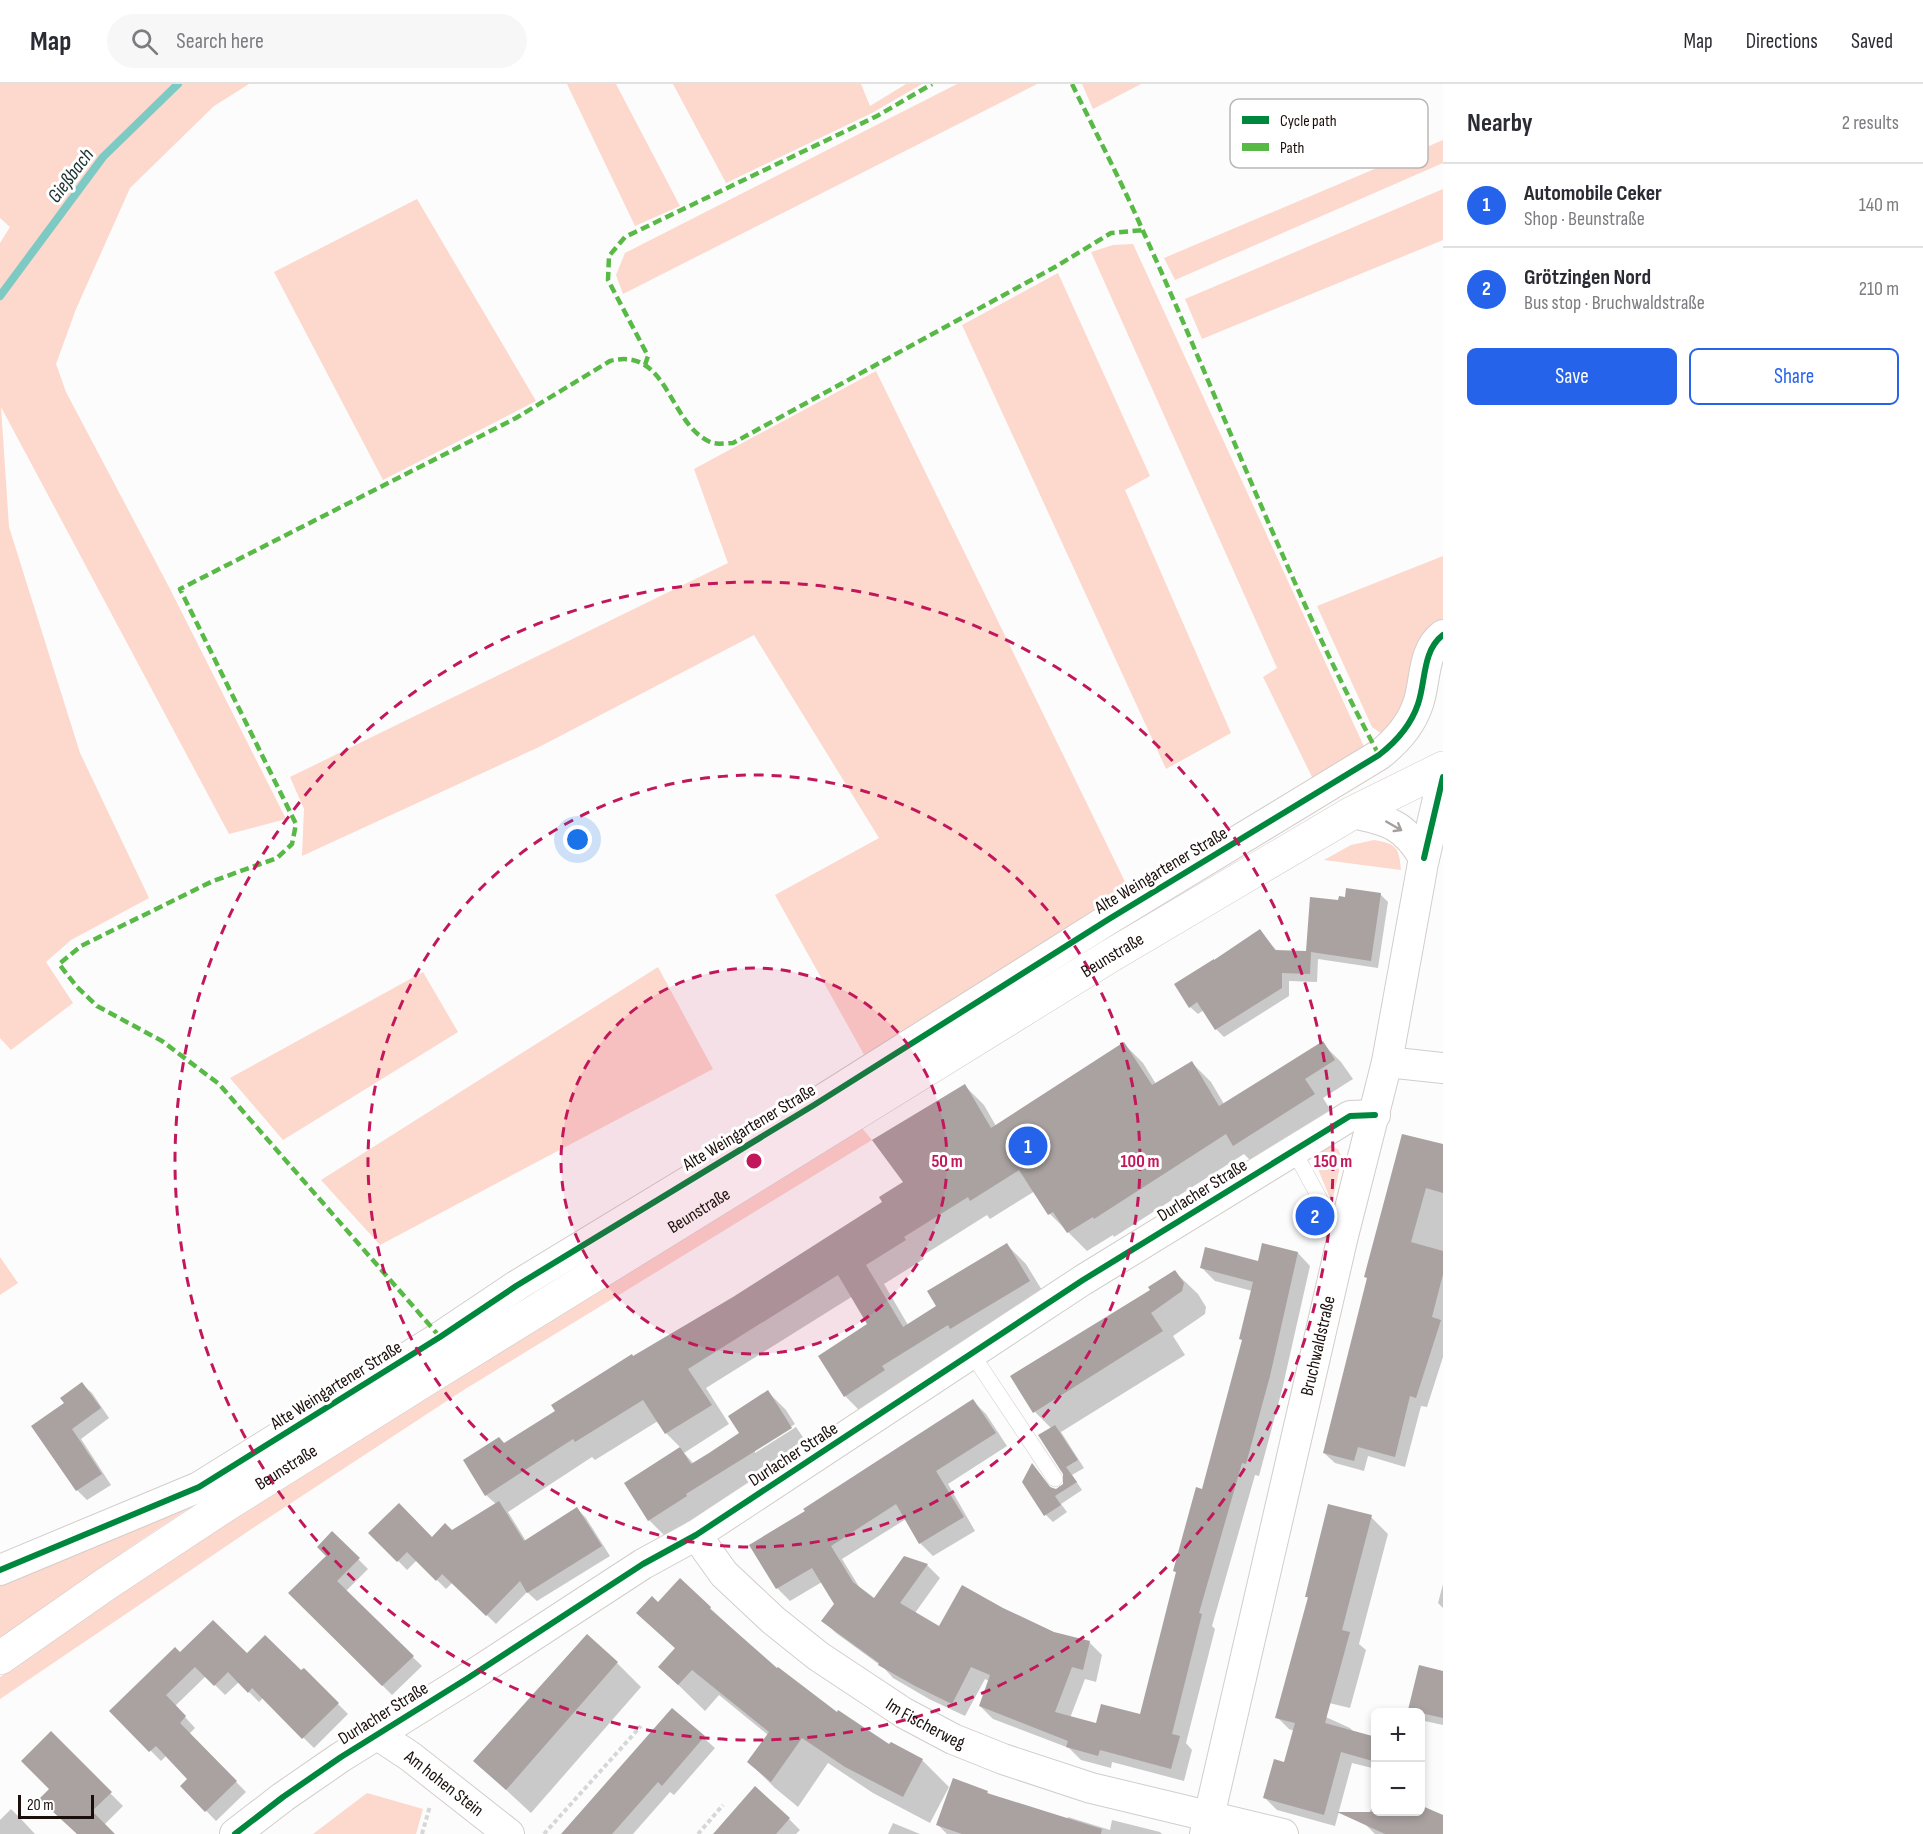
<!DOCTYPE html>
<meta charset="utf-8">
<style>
body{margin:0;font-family:"Sofia Sans Condensed",sans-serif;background:#f7f7f7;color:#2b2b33}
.controls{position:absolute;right:18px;bottom:18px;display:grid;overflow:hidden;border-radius:9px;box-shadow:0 3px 9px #0003}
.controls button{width:54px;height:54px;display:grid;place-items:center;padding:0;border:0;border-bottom:2px solid #e1e1e2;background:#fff;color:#2b2b33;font:30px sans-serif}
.scale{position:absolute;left:18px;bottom:15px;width:76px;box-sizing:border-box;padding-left:6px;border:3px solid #1b0f0b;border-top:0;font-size:16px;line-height:21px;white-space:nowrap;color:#1b0f0b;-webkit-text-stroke:4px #fff;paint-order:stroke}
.you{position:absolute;left:578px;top:756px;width:21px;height:21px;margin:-15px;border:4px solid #fff;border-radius:50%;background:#1a73e8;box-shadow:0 0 0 9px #1a73e833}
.badge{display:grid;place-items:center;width:39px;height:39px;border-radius:50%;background:#2563eb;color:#fff;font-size:20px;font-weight:700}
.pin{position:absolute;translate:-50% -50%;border:3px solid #fff;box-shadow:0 2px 6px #0006}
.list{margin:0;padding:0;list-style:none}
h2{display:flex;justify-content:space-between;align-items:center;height:78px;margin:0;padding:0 24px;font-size:26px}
h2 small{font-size:20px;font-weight:400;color:#7c7c81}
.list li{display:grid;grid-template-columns:39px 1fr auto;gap:18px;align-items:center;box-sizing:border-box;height:84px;padding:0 24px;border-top:2px solid #e1e1e2}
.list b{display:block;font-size:22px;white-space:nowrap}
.list p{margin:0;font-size:20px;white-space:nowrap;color:#7c7c81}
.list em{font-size:20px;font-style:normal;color:#7c7c81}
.actions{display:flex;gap:12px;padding:18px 24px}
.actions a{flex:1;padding:14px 0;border:2px solid #2563eb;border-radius:9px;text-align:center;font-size:21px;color:#2563eb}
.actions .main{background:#2563eb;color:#fff}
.icon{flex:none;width:33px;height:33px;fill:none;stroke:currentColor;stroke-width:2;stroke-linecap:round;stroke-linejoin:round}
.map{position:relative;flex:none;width:1443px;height:1750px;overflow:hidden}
header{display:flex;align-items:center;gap:36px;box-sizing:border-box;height:84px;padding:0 30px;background:#fff;border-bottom:2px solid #e1e1e2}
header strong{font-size:28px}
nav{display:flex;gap:33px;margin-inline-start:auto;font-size:21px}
.search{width:420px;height:54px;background:#f7f7f7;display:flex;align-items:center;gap:15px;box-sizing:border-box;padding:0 21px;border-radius:33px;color:#7c7c81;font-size:22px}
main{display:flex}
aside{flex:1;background:#fff}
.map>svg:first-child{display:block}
</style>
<header>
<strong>Map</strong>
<div class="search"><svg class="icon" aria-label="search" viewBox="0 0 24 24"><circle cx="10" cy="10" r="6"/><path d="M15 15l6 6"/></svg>Search here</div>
<nav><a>Map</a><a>Directions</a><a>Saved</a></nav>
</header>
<main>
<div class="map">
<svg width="1443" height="1750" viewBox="0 0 1443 1750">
<rect width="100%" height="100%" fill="#fcfcfc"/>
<path fill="#fcd8cd" d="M0 0H249L214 22 130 104 76 225 56 280 66 308 170 505 286 735 229 750 1 323 9 443 80 669 149 814 71 856 46 878 73 919 11 966 0 954V159L10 143 0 134Z
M567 0H616L680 122 635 142Z
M673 0H861L870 22 906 0H922L872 29 726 99Z
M957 0H1037L623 210 616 191 625 169Z
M1082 0H1141L1093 25Z
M1443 56V79L1175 196 1164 174Z
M1443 105V156L1202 255 1185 215Z
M417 115 536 317 383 396 274 188Z
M1133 160 1367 669 1314 697 1263 593 1277 584 1091 168 1113 161Z
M1058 189 1150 392 1125 406 1231 649 1166 685 962 241Z
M876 287 1130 808 867 976 775 811 879 754 754 551 539 663 302 772 304 725 290 693 728 479 694 385Z
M1443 472V537L1409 614 1385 652 1372 643 1317 522Z
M1374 756C1397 760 1399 763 1401 786L1324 776 1351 761Z
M658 883 713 985 380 1161 321 1096Z
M423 888 458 948 283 1056 230 994Z
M861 1043 872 1056 462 1307 253 1444 0 1615V1593L85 1532 232 1435Z
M1329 1062 1338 1065 1342 1074 1333 1114H1330L1313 1073 1321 1065Z
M0 1173 18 1199 0 1211Z
M205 1414 141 1456 0 1554V1492Z
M367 1709 423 1725 416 1750H313Z"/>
<path fill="#0003" d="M1380 810 1388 818 1378 884 1318 875 1317 898 1289 897V912L1224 953 1216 945 1204 926 1198 930 1190 923 1260 847 1277 867 1308 868 1340 817 1346 814Z
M1322 959 1341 978 1353 995 1323 1014 1333 1030 1254 1080 1244 1070 1114 1153 1113 1151 1087 1167 1050 1130 1035 1107 990 1135 987 1131 922 1172 924 1175 884 1200 908 1241 938 1222 1007 1161 1026 1180 1048 1216 864 1331 845 1312 869 1240 853 1212 706 1304 729 1340 684 1369 694 1380 741 1350 768 1308 786 1326 795 1340 755 1365V1369L796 1343 809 1362 703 1428 704 1430 667 1454 649 1436 626 1400 681 1364 666 1349 658 1337 595 1376 592 1373 508 1428 526 1457 577 1425 586 1434 610 1472 537 1517 527 1508 496 1540 453 1498 446 1505 417 1476 407 1486 371 1449 432 1455 452 1448 497 1421 486 1411 505 1360 557 1327 634 1274 733 1214 884 1119 905 1099 965 1002 984 1021 996 1042 1124 960 1143 979 1156 1000 1192 979 1211 998 1224 1020Z
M1399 1068 1443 1080V1273L1427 1323 1421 1322 1405 1383 1368 1372 1364 1387 1335 1379 1324 1369Z
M1298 1169 1310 1182 1282 1306 1259 1392 1255 1391 1212 1542 1215 1545 1186 1659 1192 1666 1184 1697 1112 1678 1111 1684 1081 1676 1069 1664 993 1635 980 1622 989 1597 985 1595 965 1632 929 1615 893 1594 884 1584 836 1549 823 1537 836 1520 822 1498 790 1517 778 1505 751 1461 807 1428 973 1317 986 1330 1007 1362 948 1400 975 1447 933 1472 920 1459 906 1435 842 1475 861 1506 875 1516 904 1474 927 1481 940 1494 915 1529 939 1544 1040 1546 1089 1558 1102 1571 1096 1598 1085 1595 1070 1634 1097 1641 1141 1632 1177 1489 1174 1487 1203 1407 1243 1257 1252 1207 1215 1197 1202 1184 1259 1179Z
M1175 1188 1198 1210 1206 1223 1205 1230 1173 1252 1185 1271 1061 1348 1084 1384 1072 1391 1082 1406 1061 1420 1067 1428 1053 1438 1046 1431 1033 1381 1052 1405 1056 1406 1065 1401V1389L1052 1345 1035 1328 1152 1206Z
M82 1300 92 1309 109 1334 81 1355 111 1401 87 1416 77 1406 66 1319Z
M1371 1433 1388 1450 1359 1560 1366 1566 1350 1624 1304 1613 1309 1515 1306 1512Z
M332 1449 368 1485 345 1508 422 1582 392 1611 290 1509 328 1472Z
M1443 1500V1524L1438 1519Z
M658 1520 710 1524 777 1586 837 1630 890 1662 891 1660 922 1676 949 1703 930 1739 873 1709 828 1679 798 1723 775 1704 749 1678 768 1651 719 1611 705 1627 660 1583 676 1565 665 1555Z
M180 1570 247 1571 301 1589 304 1586 348 1630 314 1664 263 1614 259 1618 239 1598 225 1611 206 1592 175 1622 195 1644 189 1650 246 1708 216 1737 182 1702 190 1695 167 1671 161 1677 111 1627Z
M617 1579 641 1603 531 1729 475 1677Z
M1443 1589V1641L1420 1636V1628H1412L1409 1625Z
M1282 1613 1350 1644 1355 1649 1376 1655V1685L1352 1679 1335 1742 1277 1726 1265 1714 1285 1680 1294 1647 1289 1645 1277 1633Z
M672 1626 715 1664 674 1711 670 1708 633 1750H568Z
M51 1650 123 1722 104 1741 113 1750H77Z
M954 1696 987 1708 991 1712 1067 1736 1068 1733 1110 1746 1112 1736 1160 1748 1162 1750H947L938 1741Z
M1376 1715V1728H1420L1443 1733V1750H1375L1364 1739Z
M11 1725 21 1735 35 1750H0V1736Z
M789 1735 800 1746 796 1750H715Z
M893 1739 920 1750H888Z"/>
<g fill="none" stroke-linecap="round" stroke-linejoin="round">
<path stroke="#7dc9c3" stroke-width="8" d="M0 212 103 73 178 0"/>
</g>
<path fill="#a9a2a1" d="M1346 804 1381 809 1371 877 1311 868 1310 890 1282 889V904L1215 946 1197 918 1189 924 1174 900 1214 875V876L1260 845 1275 866 1306 867 1310 813 1338 816 1339 812 1345 813Z
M1323 957 1335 976 1305 995 1315 1010 1233 1062 1226 1050 1094 1135 1093 1133 1067 1149 1053 1128 1048 1131 1019 1086 970 1117 968 1113 904 1153 906 1156 866 1181 903 1243 936 1222 927 1207 1007 1159 1030 1197 950 1245 948 1241 882 1282 885 1286 844 1313 818 1272 867 1240 838 1191 688 1285 712 1321 665 1350 643 1316 575 1358 573 1355 485 1412 463 1376 499 1353 504 1359 555 1327 551 1321 632 1270 633 1272 733 1213 882 1118 879 1113 903 1098 872 1056 965 1000 991 1044 1124 958 1152 1001 1192 977 1219 1022Z
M1402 1050 1443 1060V1109L1426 1104 1411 1158 1443 1167V1190L1432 1233 1441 1236 1416 1314 1410 1312 1395 1373 1358 1363 1354 1377 1323 1369 1367 1194 1364 1193Z
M1262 1159 1298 1168 1270 1292 1246 1380 1242 1379 1199 1529 1202 1530 1172 1650 1180 1652 1171 1685 1100 1666 1098 1672 1066 1663 1068 1657 979 1622 990 1591 971 1583 952 1620 915 1602 878 1581 879 1579 821 1537 834 1520 812 1484 776 1505 749 1461 805 1427 803 1425 973 1315 996 1349 936 1387 964 1433 919 1460 896 1420 831 1462 853 1498 874 1514 904 1472 928 1480 900 1519 939 1542 962 1501 1003 1524 1054 1548 1090 1557 1083 1586 1072 1583 1055 1628 1096 1639 1101 1620 1140 1630 1176 1488 1173 1487 1196 1403 1202 1405 1242 1256 1239 1255 1253 1198 1200 1184 1205 1163 1258 1177Z
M1175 1186 1184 1199 1182 1207 1151 1229 1163 1247 1033 1329 1010 1292 1150 1206 1148 1203Z
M82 1298 101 1324 72 1345 102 1390 76 1407 31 1342 64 1319 60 1314Z
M768 1306 792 1344 686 1410 687 1412 648 1437 624 1399 680 1363 691 1380 709 1369 739 1349 728 1332Z
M1055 1341 1078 1376 1066 1383 1077 1398 1055 1412 1061 1421 1044 1432 1022 1398 1032 1379 1050 1403 1056 1405 1063 1400V1390L1038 1351Z
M499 1417 524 1457 577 1423 602 1462 527 1509 520 1497 486 1532 442 1490 436 1497 407 1468 397 1478 368 1449 399 1419 432 1453 445 1439 452 1446Z
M1328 1420 1372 1431 1342 1546 1350 1548 1325 1639 1376 1653V1678L1341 1668 1324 1731 1263 1714 1274 1675 1284 1678 1295 1639 1275 1634 1308 1513H1305Z
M332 1447 360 1474 337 1497 414 1572 382 1602 288 1509 326 1472 317 1463Z
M680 1494 711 1523 710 1525 777 1584 778 1583 837 1628 838 1626 889 1660 891 1658 923 1675 903 1713 845 1683 802 1654 771 1698 747 1678 769 1648 692 1586 678 1601 658 1583 675 1564 636 1529 652 1512 658 1518Z
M213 1536 247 1569 265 1551 301 1586 304 1584 339 1619 302 1655 252 1604 248 1609 228 1588 214 1602 195 1583 166 1611 186 1632 180 1639 237 1697 205 1728 180 1702 187 1695 156 1662 149 1668 109 1627 175 1563 180 1568Z
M587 1550 618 1578 506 1706 473 1677Z
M1419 1581 1443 1587V1634L1408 1626Z
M672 1624 705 1652 662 1702 658 1698 612 1750H561Z
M51 1647 112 1708 92 1727 115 1750H77L39 1715 49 1705 21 1677Z
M953 1694 988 1707 987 1709 1102 1745 1101 1750H962L936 1741Z
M755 1702 790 1734 776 1750H713Z
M1420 1721 1443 1731V1750H1385L1337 1728H1420Z"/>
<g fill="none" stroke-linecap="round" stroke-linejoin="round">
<g stroke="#d3cdca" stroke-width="16">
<path id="service" d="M1294 1067 1341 1154
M972 1270 1055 1395"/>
</g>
<g stroke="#d3cdca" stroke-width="32">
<g id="minor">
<path d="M1352 729C1388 736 1405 741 1424 774"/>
<path d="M1387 978 1443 984"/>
<path id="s1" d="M696 1451 724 1490 773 1536 818 1572 904 1629 953 1655 1003 1675 1091 1704 1283 1750"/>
<path d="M0 1486 199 1403 440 1253 516 1202 814 1021 1109 835 1379 671C1397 657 1411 641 1418 620 1426 597 1422 567 1443 551"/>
<path id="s2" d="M378 1651 411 1673 509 1750"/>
<path d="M235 1750 283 1713 341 1673 468 1594 643 1480 696 1451 1083 1196 1350 1032 1375 1031"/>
<path id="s3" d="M1205 1750 1342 1156 1387 978 1423 779 1443 693"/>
</g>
</g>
<g stroke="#d3cdca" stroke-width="34">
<g id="primary">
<path id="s4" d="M0 1574 106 1500 221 1424 423 1297 1110 872 1352 729 1443 684"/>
</g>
</g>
<path stroke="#d7d7d7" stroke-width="4" stroke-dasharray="4.5 3" stroke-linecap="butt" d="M422 1750 430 1722
M544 1750 641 1642
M698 1750 723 1721"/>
<use href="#service" stroke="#fff" stroke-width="15"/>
<use href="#minor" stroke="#fff" stroke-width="30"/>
<use href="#primary" stroke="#fff" stroke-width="33"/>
<path stroke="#58b947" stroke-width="4.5" stroke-dasharray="9 4.5" stroke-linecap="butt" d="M1072 0C1096 49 1121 97 1143 147 1222 321 1288 502 1379 671
M645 281 648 272 608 196 609 172 625 153 877 32 932 0
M440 1253 219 1000 162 957 97 922 77 903 59 880 81 862 213 797 277 774 292 760 296 740 180 505 516 334 610 277C668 262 668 339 710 358 716 361 726 359 733 359L1055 183 1111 149 1143 146"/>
<g stroke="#fff" stroke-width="10">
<path id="cycleway" d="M1424 774 1443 693
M0 1486 199 1403 440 1253 516 1202 814 1021 1109 835 1379 671C1397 657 1411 641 1418 620 1426 597 1422 567 1443 551
M235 1750 283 1713 341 1673 468 1594 643 1480 696 1451 1083 1196 1350 1032 1375 1031"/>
</g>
<use href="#cycleway" stroke="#00873e" stroke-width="6"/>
</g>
<defs><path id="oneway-shaft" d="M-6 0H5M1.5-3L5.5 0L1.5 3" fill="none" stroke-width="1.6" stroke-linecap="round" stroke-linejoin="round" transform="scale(1.5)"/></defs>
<use stroke="#a49f9d" href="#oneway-shaft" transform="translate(1394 742) rotate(30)"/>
<circle cx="754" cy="1077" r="193" fill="#c2185b" fill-opacity=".12"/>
<g fill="none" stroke="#c2185b" stroke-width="3" stroke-dasharray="10 8">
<circle cx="754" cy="1077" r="193"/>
<circle cx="754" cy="1077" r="386"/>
<circle cx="754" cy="1077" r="579"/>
</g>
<g text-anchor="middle" stroke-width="6" stroke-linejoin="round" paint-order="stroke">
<g font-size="18" fill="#1b0f0b" stroke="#fff">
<text transform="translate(1161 786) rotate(-31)" y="6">Alte Weingartener Straße</text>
<text dy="6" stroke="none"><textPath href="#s4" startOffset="1316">Beunstraße</textPath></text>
<text transform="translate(749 1043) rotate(-31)" y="6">Alte Weingartener Straße</text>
<text transform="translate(1202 1106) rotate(-32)" y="6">Durlacher Straße</text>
<text dy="6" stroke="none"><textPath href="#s4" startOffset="830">Beunstraße</textPath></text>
<text dy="6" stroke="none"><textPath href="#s3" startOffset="501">Bruchwaldstraße</textPath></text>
<text transform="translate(336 1301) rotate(-32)" y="6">Alte Weingartener Straße</text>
<text transform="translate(793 1370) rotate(-33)" y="6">Durlacher Straße</text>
<text dy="6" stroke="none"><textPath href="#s4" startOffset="344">Beunstraße</textPath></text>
<text transform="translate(383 1629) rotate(-32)" y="6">Durlacher Straße</text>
<text dy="6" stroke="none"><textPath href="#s1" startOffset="300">Im Fischerweg</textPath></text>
<text dy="6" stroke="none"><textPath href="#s2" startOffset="82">Am hohen Stein</textPath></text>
</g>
<g font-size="20" font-style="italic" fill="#1a3230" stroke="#fff">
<text transform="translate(70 91) rotate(-53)" y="7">Gießbach</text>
</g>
</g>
<rect x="1230" y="15" width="198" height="69" rx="9" fill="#fff" stroke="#bbb7b6" stroke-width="1.5"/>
<rect x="1242" y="32" width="27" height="8" fill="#00873e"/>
<rect x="1242" y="59" width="27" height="8" fill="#58b947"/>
<g font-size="16" fill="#1b0f0b">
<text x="1280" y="42">Cycle path</text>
<text x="1280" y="69">Path</text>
</g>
<circle cx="754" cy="1077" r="9" fill="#c2185b" stroke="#fff" stroke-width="3"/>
<g font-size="18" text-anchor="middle" font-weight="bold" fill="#c2185b" stroke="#fff" stroke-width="6" stroke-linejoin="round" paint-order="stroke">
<text x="947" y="1083">50 m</text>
<text x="1140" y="1083">100 m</text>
<text x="1333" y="1083">150 m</text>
</g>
</svg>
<div class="controls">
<button>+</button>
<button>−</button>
</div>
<div class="scale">20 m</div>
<div class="you"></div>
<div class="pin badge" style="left:1028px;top:1062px">1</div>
<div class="pin badge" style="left:1315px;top:1132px">2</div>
</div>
<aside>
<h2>Nearby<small>2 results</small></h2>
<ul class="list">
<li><span class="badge">1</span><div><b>Automobile Ceker</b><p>Shop · Beunstraße</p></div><em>140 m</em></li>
<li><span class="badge">2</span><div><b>Grötzingen Nord</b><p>Bus stop · Bruchwaldstraße</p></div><em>210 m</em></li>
</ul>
<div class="actions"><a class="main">Save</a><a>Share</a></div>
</aside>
</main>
